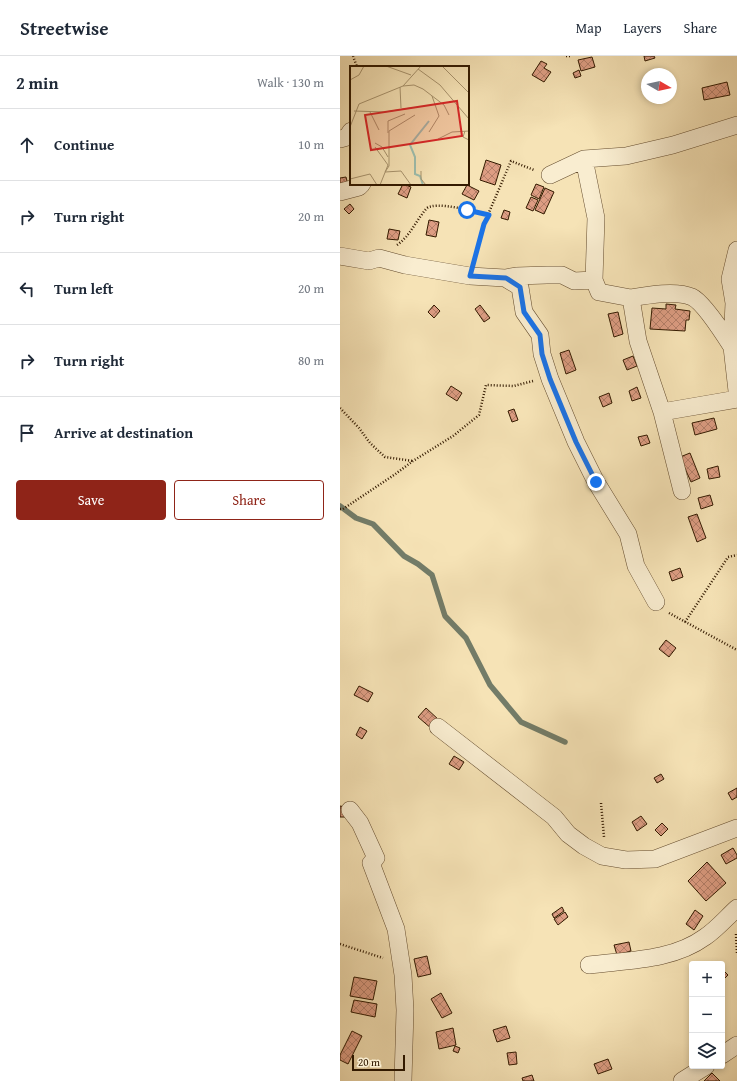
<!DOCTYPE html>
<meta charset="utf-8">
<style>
body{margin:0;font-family:"Gentium Book Plus",serif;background:#f2f2f3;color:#1f2937}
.controls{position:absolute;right:12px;bottom:12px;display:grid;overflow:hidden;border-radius:4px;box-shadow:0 2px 6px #0003}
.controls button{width:36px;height:36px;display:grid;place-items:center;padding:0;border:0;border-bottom:1px solid #e0e1e3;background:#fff;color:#1f2937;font:20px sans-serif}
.compass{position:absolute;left:301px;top:12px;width:36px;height:36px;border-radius:50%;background:#fff;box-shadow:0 2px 6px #0003;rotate:99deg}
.scale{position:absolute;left:12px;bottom:10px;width:53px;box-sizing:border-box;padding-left:4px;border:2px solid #331a00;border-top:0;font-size:11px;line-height:14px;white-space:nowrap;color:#331a00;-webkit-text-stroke:3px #f9edd0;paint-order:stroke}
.stop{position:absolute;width:12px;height:12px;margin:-9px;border:3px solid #1a73e8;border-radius:50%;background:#fff}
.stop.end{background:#1a73e8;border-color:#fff;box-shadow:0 1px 4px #0008}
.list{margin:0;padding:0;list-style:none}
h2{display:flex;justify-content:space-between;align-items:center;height:52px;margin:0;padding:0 16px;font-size:17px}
h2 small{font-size:13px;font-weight:400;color:#747a83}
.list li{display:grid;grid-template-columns:26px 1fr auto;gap:12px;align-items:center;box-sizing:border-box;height:72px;padding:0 16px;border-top:1px solid #e0e1e3}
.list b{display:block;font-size:15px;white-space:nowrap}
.list em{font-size:13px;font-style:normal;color:#747a83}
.actions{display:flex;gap:8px;padding:12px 16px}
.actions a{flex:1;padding:9px 0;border:1px solid #8f2418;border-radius:4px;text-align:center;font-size:14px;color:#8f2418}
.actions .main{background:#8f2418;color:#fff}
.icon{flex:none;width:22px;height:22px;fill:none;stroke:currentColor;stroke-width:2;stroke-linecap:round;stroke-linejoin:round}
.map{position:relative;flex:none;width:397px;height:1025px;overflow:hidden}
header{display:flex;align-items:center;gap:24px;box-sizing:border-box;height:56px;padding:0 20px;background:#fff;border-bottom:1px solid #e0e1e3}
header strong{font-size:19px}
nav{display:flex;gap:22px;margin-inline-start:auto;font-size:14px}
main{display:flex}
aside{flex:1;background:#fff}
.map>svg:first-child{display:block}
</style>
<header>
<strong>Streetwise</strong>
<nav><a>Map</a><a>Layers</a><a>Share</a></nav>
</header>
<main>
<aside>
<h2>2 min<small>Walk · 130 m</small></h2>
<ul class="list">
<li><svg class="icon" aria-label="ahead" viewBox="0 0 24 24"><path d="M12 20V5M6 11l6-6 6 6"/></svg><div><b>Continue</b></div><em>10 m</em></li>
<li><svg class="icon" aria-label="right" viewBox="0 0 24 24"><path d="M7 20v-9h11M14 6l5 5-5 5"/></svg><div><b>Turn right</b></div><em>20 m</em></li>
<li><svg class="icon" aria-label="left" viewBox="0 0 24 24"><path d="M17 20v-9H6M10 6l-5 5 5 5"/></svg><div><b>Turn left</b></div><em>20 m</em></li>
<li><svg class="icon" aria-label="right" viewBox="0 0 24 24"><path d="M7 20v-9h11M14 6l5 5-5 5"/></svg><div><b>Turn right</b></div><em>80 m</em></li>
<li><svg class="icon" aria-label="arrive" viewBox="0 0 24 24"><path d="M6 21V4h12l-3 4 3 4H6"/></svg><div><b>Arrive at destination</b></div></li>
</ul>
<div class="actions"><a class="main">Save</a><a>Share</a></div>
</aside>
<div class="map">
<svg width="397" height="1025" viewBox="0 0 397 1025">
<defs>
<pattern id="building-cross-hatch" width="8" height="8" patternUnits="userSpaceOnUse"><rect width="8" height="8" fill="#dd9d83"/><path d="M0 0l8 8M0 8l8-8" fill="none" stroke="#b47f69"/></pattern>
</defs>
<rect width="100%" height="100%" fill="#f6e3b6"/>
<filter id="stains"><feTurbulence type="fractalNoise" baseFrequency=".005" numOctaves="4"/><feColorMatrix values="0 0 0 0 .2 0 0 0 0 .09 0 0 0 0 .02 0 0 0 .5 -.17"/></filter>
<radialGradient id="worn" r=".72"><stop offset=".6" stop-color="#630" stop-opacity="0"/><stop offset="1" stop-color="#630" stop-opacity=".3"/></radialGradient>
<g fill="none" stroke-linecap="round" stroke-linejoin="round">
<path stroke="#737c68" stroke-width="5.5" d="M0 450 16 462 33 468 64 500 78 508 92 519 105 560 126 582 150 629 181 666 225 686"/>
</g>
<path fill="url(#building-cross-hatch)" stroke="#331a00" d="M304 0H314L315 2 305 5Z
M252 1 255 11 241 15 238 4Z
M201 5 207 8 204 12 211 16 204 26 192 19Z
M239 14 241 20 235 22 233 17Z
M387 26 390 39 364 44 362 32Z
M146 104 161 109 155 129 140 124Z
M6 121 8 129 0 130V122Z
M63 128 71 131 67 142 58 138Z
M196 128 204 131 199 143 191 139Z
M127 129 139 135 134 144 122 138Z
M205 132 214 136 204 158 195 154Z
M191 141 198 144 193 155 186 152Z
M10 148 14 153 9 158 4 153Z
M164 154 170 156 168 164 161 162Z
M89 164 99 166 96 181 86 179Z
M49 173 60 175 58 184 47 183Z
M326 248 336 249 335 253 350 255 349 264H346L345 275 310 273 312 252 326 253Z
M94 249 100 255 94 262 88 256Z
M140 249 150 262 144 266 135 253Z
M278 256 283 278 274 281 268 258Z
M229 294 236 314 226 318 220 297Z
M293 300 297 310 287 314 283 304Z
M111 330 122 337 117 345 106 338Z
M297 331 301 342 292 345 289 335Z
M269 337 272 347 263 351 259 341Z
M174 353 178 364 172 366 168 355Z
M374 362 377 373 355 379 352 367Z
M307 379 310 387 301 390 298 381Z
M350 397 360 422 351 426 340 401Z
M378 410 380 421 369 423 367 413Z
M370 439 373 449 361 453 358 442Z
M357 458 366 482 357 486 348 461Z
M340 512 343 521 332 525 329 516Z
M326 584 336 592 329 601 319 593Z
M19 630 33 637 28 646 14 639Z
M86 652 99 664 92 673 78 661Z
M20 671 27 675 22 683 16 679Z
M114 700 124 706 119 714 109 708Z
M321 718 324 723 317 727 314 722Z
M397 732V741L392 744 388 737Z
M0 750 6 751 5 761H0Z
M301 760 307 768 297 775 292 766Z
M322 767 328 773 321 780 315 774Z
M393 792 397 799V802L386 808 381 799Z
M367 806 386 827 366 845 348 825Z
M222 851 224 855 214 862 212 858Z
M355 854 363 860 354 874 346 868Z
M225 856 228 861 218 869 214 863Z
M289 886 291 895 277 899 274 889Z
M87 900 91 918 78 921 74 903Z
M382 913 388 919 382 925Z
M14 921 37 925 33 944 10 940Z
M101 937 112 957 102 962 91 943Z
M14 944 37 948 35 961 11 956Z
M166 970 170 982 157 986 153 974Z
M113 972 116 989 99 993 96 976Z
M12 975 22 980 8 1008 0 1004V999Z
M115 990 120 992 118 997 113 995Z
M176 996 177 1008 169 1009 167 997Z
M268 1003 272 1013 258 1018 254 1008Z
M372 1017 380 1025H364Z
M192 1019 194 1025H183L182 1022Z"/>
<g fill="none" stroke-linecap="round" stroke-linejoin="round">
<g stroke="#644c2e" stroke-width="18">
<path id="minor" d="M0 83 7 81 11 75
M244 103 256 162 254 224 259 236 291 242 298 285 322 356 342 435
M210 119 244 103 286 100 333 89 397 69
M0 136 19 131 22 128
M397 194 390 223 394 247 392 291 397 335
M0 200 29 205 39 202 65 209 130 220 165 222 180 231 184 256 200 279 202 298 210 323 236 386 256 426 288 478 296 510 316 546
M165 222 176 220 207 219H222L234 225 254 224
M291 242C308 239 336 234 352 241 363 246 385 280 392 291
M322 356 397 343
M98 671 214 761 228 778 244 790 262 800 286 804 315 803 397 772
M10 754 20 767 36 802 31 807 56 873 63 919 65 954 63 1025
M249 909C288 904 332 905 365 881 377 873 387 861 397 852
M382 999 397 989
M342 1025 366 1010"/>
</g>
<path stroke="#331a00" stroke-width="2.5" stroke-dasharray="1 2" stroke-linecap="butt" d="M13 0 17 11
M226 0H230
M57 189C70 180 76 165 86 153 94 144 137 156 149 159
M134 204 144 168 171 105 194 114
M0 352 19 372 30 387 45 401 73 405
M0 453H3L54 419 73 405 113 380 139 359 146 329 174 330 193 325
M329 557 397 594
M345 566 388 501 397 499
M261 747 264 781
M396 878 397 897
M0 888 43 902"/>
<use href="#minor" stroke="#f9edd0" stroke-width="17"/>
</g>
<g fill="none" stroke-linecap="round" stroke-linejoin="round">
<path stroke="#1a73e8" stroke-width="5" d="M127 154 149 159 144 168 130 220 166 222 180 231 184 256 200 279 202 298 210 323 236 386 256 426"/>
</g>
<g transform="translate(10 10)">
<rect width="119" height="119" fill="#f6e3b6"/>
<path fill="none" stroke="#9dbeae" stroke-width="2" d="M73 119 70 110 65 108V91L60 79 79 55"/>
<path fill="none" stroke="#a8936d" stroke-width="1" d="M36 0 61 9M92 0 119 27M68 3 90 19 119 53M0 14 9 9 14 0M53 20 64 19 73 23 94 39 99 49M50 21 51 42M4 45 35 46 60 42M20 46 29 64M0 61 9 38 53 20 71 0M115 65 113 71 119 74M79 66 89 50 82 30M38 67V55L55 48M88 73 102 66 119 65M25 77 32 81 38 91M25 81 38 99 30 119M71 105V113L76 119M0 113 20 108 27 119M61 119 51 105 35 106 39 100V65L65 49"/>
<path fill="#d62828" fill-opacity="0.15" stroke="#d62828" stroke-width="2" d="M107 35 112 70 21 84 15 49Z"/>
<rect width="119" height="119" fill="none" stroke="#331a00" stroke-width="2"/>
</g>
<rect width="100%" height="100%" filter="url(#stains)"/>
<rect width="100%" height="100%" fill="url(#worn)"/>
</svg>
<div class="controls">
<button>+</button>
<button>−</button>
<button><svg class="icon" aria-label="layers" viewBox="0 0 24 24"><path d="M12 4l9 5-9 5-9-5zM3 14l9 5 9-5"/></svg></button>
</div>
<svg class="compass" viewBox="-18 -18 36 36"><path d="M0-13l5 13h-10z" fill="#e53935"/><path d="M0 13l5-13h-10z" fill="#747a83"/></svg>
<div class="scale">20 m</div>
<div class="stop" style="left:127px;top:154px"></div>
<div class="stop end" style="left:256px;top:426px"></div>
</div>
</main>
